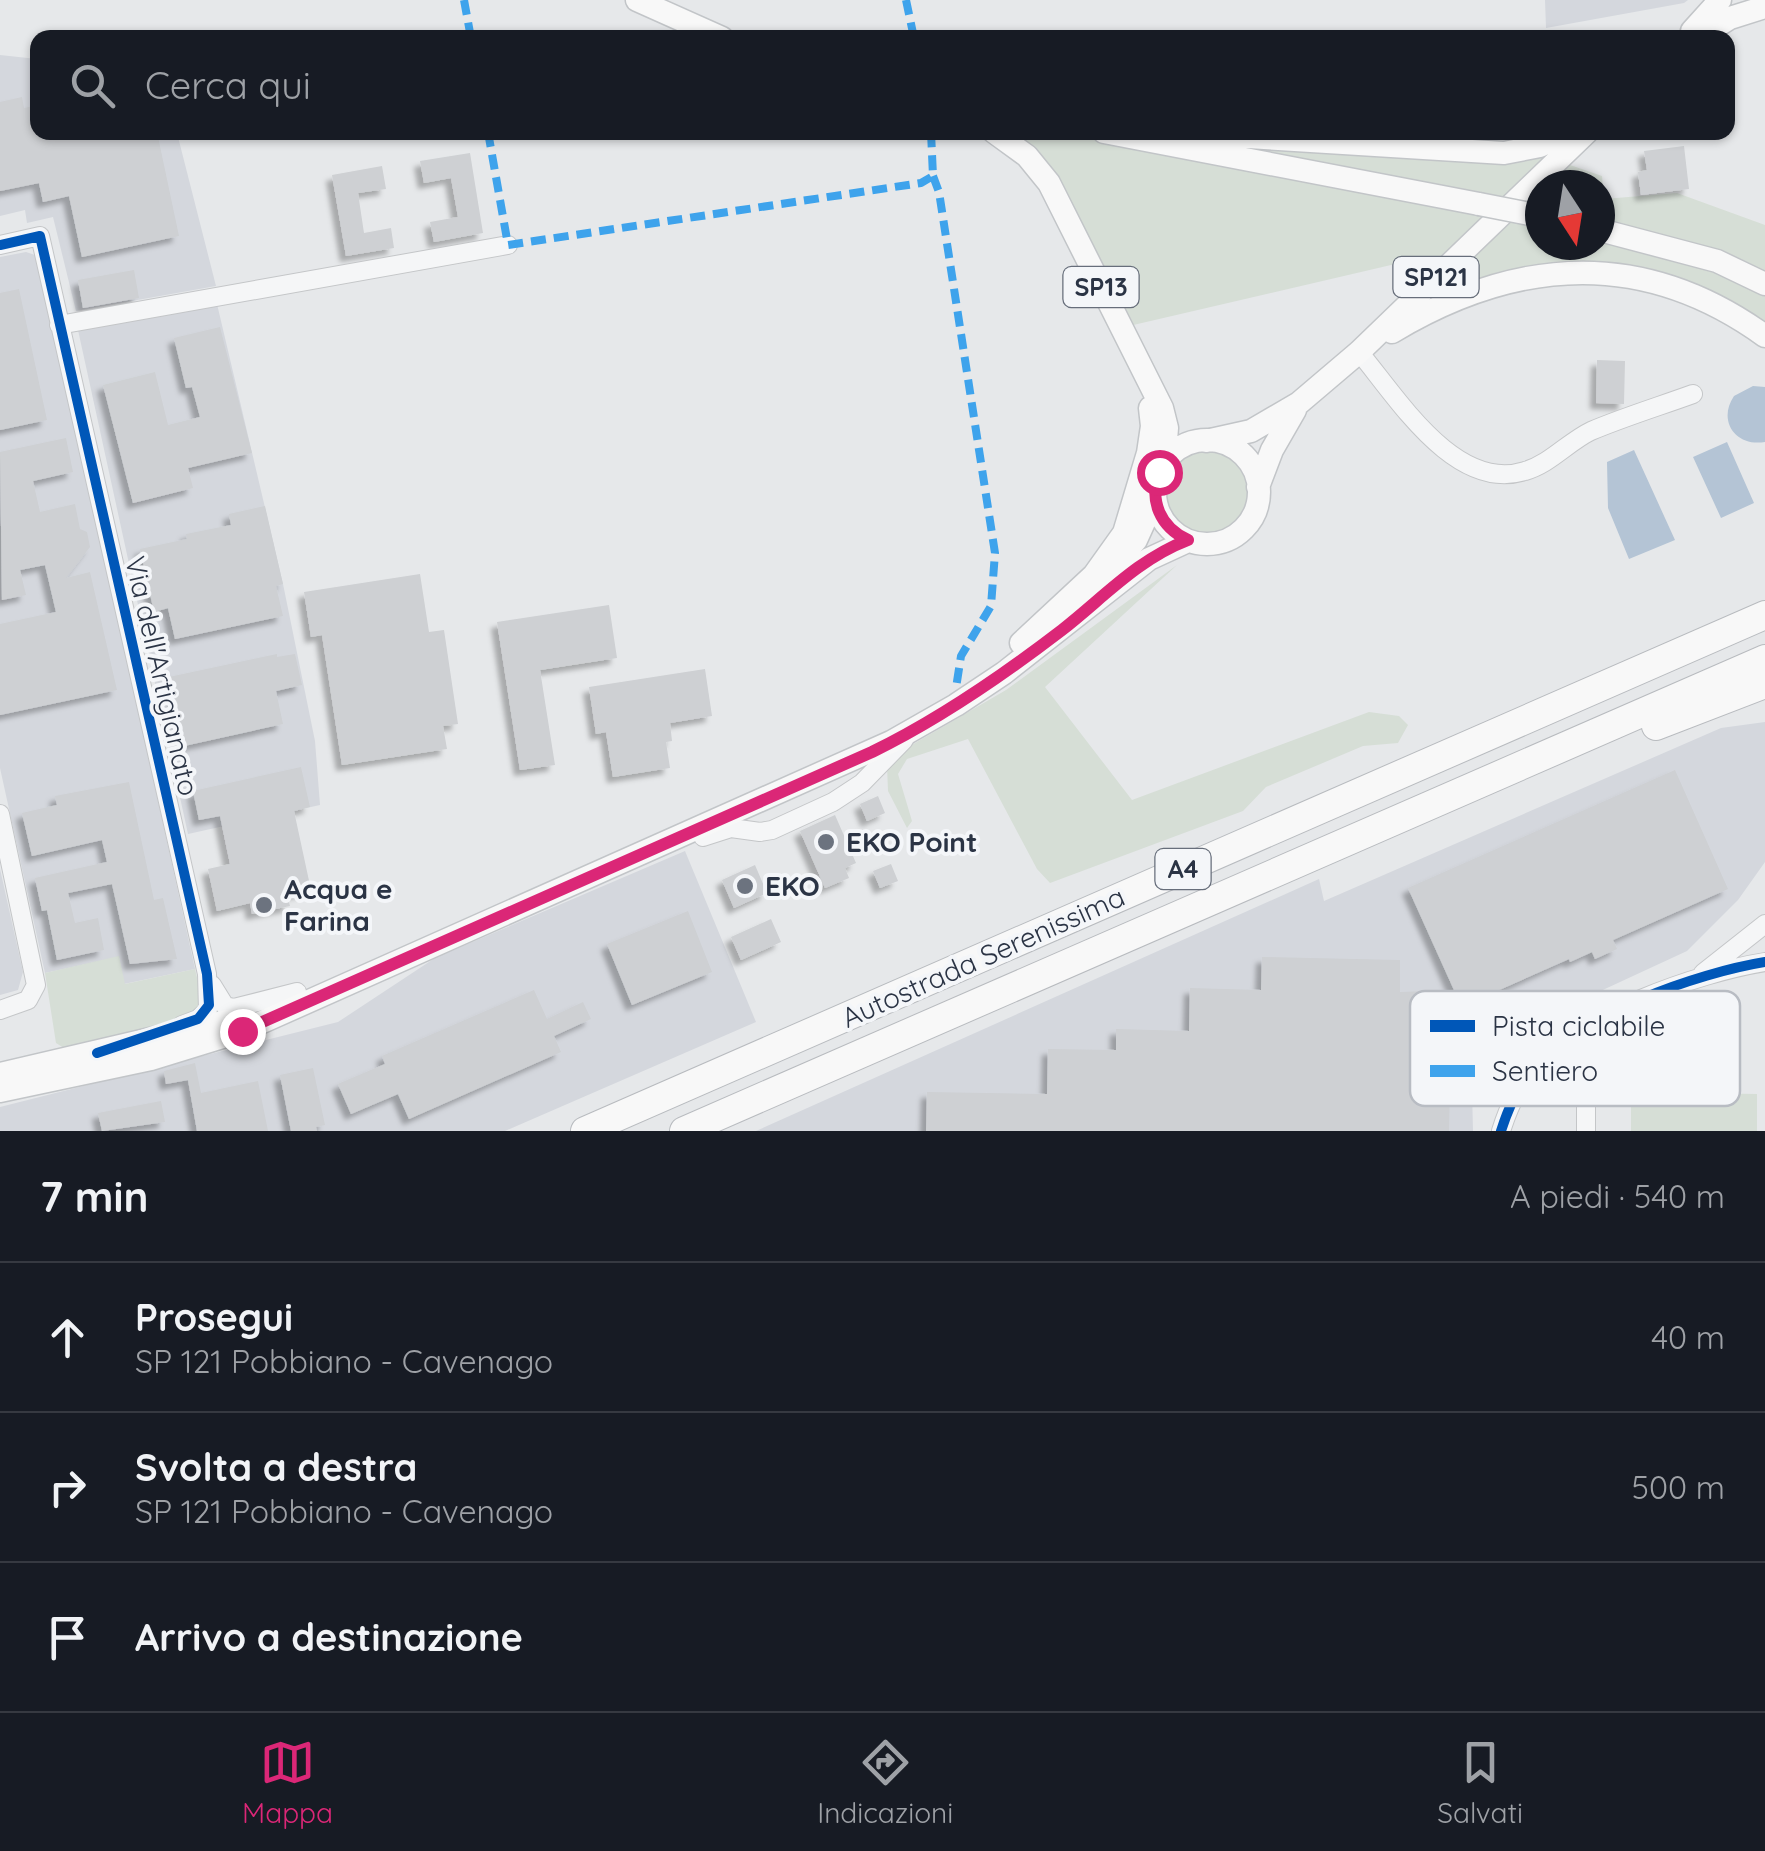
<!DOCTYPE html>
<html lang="it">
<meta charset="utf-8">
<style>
body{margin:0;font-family:Quicksand,sans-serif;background:#242831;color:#f1f3f6}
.compass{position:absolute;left:1525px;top:170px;width:90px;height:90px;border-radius:50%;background:#171b24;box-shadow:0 2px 8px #0004;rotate:168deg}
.stop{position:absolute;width:30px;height:30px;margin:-22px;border:8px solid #db2777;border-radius:50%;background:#fff}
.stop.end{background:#db2777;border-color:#fff;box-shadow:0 2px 10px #0008}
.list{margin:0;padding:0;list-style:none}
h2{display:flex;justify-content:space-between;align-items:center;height:130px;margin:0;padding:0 40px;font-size:42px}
h2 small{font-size:32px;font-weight:400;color:#9ea1a6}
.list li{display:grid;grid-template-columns:65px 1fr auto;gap:30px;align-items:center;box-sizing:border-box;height:150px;padding:0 40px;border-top:2px solid #363941}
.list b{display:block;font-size:38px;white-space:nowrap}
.list p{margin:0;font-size:32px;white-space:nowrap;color:#9ea1a6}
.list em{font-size:32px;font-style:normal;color:#9ea1a6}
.icon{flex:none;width:55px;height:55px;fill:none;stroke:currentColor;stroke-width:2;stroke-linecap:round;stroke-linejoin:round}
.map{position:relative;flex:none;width:1765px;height:1131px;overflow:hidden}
.search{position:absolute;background:#171b24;box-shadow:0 2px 8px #0004;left:30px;right:30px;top:30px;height:110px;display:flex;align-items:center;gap:25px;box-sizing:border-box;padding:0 35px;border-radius:20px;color:#9ea1a6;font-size:38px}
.sheet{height:580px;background:#171b24}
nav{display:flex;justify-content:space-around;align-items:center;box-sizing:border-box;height:140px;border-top:2px solid #363941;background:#171b24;font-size:28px;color:#9ea1a6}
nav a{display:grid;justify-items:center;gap:5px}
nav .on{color:#db2777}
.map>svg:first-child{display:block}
</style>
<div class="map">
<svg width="1765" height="1131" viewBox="0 0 1765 1131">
<defs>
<filter id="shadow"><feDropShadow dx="-6" dy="6" stdDeviation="2.5" flood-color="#0004"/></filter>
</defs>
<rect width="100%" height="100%" fill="#e6e8ea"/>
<path fill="#d4d7dd" d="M1545 0H1688L1684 3 1546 28Z
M0 55 37 59 38 132 177 133 216 286 76 311 53 217 27 223 25 210 0 216Z
M26 252 38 256 195 969 124 984 119 957 45 973 0 768V257Z
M217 304 283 584 315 741 320 805 188 834 78 330Z
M1765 722V862L1738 900 1687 951 1471 1051 1473 1131H756L1319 879 1324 901 1721 728Z
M685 851 756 1022 505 1131H0V1107L338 1022 435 958Z
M0 869 23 972 18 990 0 995Z"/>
<path fill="#d6ded6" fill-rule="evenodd" d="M1004 133H1110L1544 156 1602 176 1604 199 1677 193 1765 225V328L1643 274 1439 298 1433 295 1421 258 1129 326ZM1540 185H1600V245H1540Z
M1165 494a42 42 0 1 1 84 0a42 42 0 1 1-84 0Z
M1177 565 1045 687 1132 800 1369 712 1399 716 1408 725 1398 743 1363 746 1266 787 1243 811 1050 883 1037 869 968 739 907 759 898 774 912 821 907 828 888 791 887 766 910 746 1006 690Z
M119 956 125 984 195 969 203 1003 190 1017 64 1048 56 1043 45 973Z
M1631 1092 1757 1094V1131H1631Z"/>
<path fill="#b4c4d5" d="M1753 386 1765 387V442C1736 447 1717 421 1734 396Z
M1727 442 1754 503 1721 518 1693 457Z
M1634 450 1675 540 1629 559 1608 508 1607 462Z"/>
<path fill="#ced0d3" filter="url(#shadow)" d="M22 97 24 108 38 105V132H157L179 236 82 257 69 196 43 202 39 183 0 191V102Z
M1684 146 1689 189 1641 195 1638 172 1647 170 1644 151Z
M470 153 483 233 434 242 430 222 458 217 451 178 424 183 420 161Z
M382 166 386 189 358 193 364 233 391 228 394 248 346 256 332 175Z
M134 270 139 298 83 308 78 280Z
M19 289 47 420 0 430V293Z
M220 327 252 453 188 468 193 488 133 503 103 385 155 372 168 425 200 417 192 387 186 388 174 338Z
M1597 360 1625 361 1624 404 1596 403Z
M66 438 73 472 33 481 40 512 75 504 80 529 87 532 90 547 66 578 90 572 117 690 0 715V624L56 612 45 565 20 570 26 595 2 600 0 452Z
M265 506 283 584 276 586 283 616 175 639 168 608 154 612 140 549 187 539 186 534 231 525 229 514Z
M420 574 429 632 444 630 458 724 443 726 447 749 342 765 322 635 311 637 304 592Z
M609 605 617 658 540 670 555 765 520 770 497 622Z
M277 654V657L295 654 302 685 276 691 283 724 184 746 169 677Z
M705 669 712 716 670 723 672 741 666 742 670 768 613 777 606 732 596 734 589 687Z
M301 767 310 807 294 811 311 890 287 895 290 906 252 914 250 903 217 911 208 869 230 864 220 816 199 820 193 791Z
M1675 770 1728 889 1613 940 1617 949 1595 959 1592 952 1570 962 1569 959 1461 1007 1451 1035 1449 1131H926L927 1092 1047 1094 1048 1049 1116 1050V1029L1189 1031 1190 988 1261 990 1262 957 1400 960V992L1454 990 1408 888Z
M129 782 154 900 163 898 177 959 130 964 112 884 68 893 75 923 98 918 104 950 57 960 47 910 42 911 35 878 107 862 102 840 32 856 22 813 57 805 55 796Z
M878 796 885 813 867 821 860 804Z
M835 815 856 863 845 868 849 878 825 888 800 831Z
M891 864 898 881 880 888 873 871Z
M755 865 767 893 734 908 722 880Z
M688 911 712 972 632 1005 607 944Z
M771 919 781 942 741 960 731 937Z
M534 990 547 1019 583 1002 591 1019 554 1036 561 1052 409 1119 398 1094 351 1114 338 1084 385 1064 382 1056Z
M195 1063 201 1093 258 1081 268 1131H197L188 1080 166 1084 164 1071Z
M313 1068 325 1125 316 1127 317 1131H291L280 1075Z
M161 1101 165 1122 102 1131 98 1113Z"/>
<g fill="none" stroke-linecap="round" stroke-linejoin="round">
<g stroke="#c4c6c8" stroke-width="20">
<path id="minor" d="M0 245 40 236 207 974 208 1010 198 1019 182 1025
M59 325 508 245
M1359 352C1397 397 1455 493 1525 471 1550 464 1568 442 1591 431 1624 417 1660 406 1693 394
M0 814 36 985 28 1000 0 1010
M703 837 731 828 760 832 772 830 833 802 862 783 904 740
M1703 973 1765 924
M212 985 225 1006 234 1008 297 992
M1501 1131C1508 1109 1518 1086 1533 1068 1578 1015 1697 973 1765 962
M1586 1131V1092L1600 1070"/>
</g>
<g stroke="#c2c5c8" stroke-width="25">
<path id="major" d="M637 0 722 38
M1692 31 1720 0
M1698 38 1730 18 1765 7
M994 132 1027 156 1049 183 1162 408 1167 428 1164 463
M1104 132 1479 204
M1167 132 1504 153 1540 146 1568 132
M1600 230 1717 261 1765 284
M1392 332C1517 257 1643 248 1765 336
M1155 492a52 52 0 1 1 104 0a52 52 0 1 1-104 0Z
M1206 441 1251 431 1299 403 1359 352 1587 132
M1258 487 1272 450 1295 410
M1100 581 1136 540 1155 498
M1021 643 1094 575 1124 533 1148 453 1152 426 1150 408
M0 1074 227 1021
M0 1091 151 1059 242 1031 891 742 956 705 1004 673 1149 559 1188 541"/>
</g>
<g stroke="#b8bbbf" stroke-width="30">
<path id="highway" d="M1656 726 1765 684
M585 1131 1765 615
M684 1131 1765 659"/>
</g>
<use href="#minor" stroke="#f5f6f7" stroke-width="18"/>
<use href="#major" stroke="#f8f8f8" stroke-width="22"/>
<use href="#highway" stroke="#f8f8f8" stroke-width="28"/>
<g stroke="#c2c5c8" stroke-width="25" stroke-linecap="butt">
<path id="major-bridge" d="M1479 204 1540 216"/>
</g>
<use href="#major-bridge" stroke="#f8f8f8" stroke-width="22"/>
<path stroke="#3ea3ec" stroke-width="8" stroke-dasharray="15 8" stroke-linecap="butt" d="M464 0 471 38
M906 0 914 38
M488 132 508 245 921 183 933 176 931 132
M933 176 939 192 995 553 991 606 961 656 956 688"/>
<g stroke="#f4f6f9" stroke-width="16">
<path id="cycleway" d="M0 245 40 236 207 974 209 1005 198 1019 97 1053
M1501 1131C1508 1109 1518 1086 1533 1068 1578 1015 1697 973 1765 962"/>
</g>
<use href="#cycleway" stroke="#0057b8" stroke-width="10"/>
</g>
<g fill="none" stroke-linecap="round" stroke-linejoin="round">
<path stroke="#db2777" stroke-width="12" d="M242 1031 872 752C940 719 1002 676 1062 630 1103 598 1138 559 1188 540 1160 527 1149 501 1159 472"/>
</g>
<g fill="#6c737f" stroke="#f4f6f9" stroke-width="4">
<circle cx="826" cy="842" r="10"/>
<circle cx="745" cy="886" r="10"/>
<circle cx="264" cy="905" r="10"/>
</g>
<g text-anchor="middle" stroke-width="8" stroke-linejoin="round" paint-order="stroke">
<g fill="#f4f6f9" stroke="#676e7b" stroke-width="2.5">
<rect x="1393.5" y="257" width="85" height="40" rx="8"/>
<rect x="1063.5" y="267" width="75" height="40" rx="8"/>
<rect x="1155.5" y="849" width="55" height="40" rx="8"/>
</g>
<g font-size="25" font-weight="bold" fill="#2b3445">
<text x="1436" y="286">SP121</text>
<text x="1101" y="296">SP13</text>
<text x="1183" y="878">A4</text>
</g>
<g font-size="28" fill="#2b3445" stroke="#f4f6f9">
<text transform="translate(162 676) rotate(77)" y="10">Via dell'Artigianato</text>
<text transform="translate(983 957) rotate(-24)" y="10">Autostrada Serenissima</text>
</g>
<g font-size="28" font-weight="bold" fill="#2b3445" stroke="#f4f6f9" text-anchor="start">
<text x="846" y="852">EKO Point</text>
<text x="765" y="896">EKO</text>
<text x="284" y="899">Acqua e<tspan x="284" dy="32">Farina</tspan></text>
</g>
</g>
<rect x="1410" y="991" width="330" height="115" rx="15" fill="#f4f6f9" stroke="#b8bcc3" stroke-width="2.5"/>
<rect x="1430" y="1020" width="45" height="12" fill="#0057b8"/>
<rect x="1430" y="1065" width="45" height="12" fill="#3ea3ec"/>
<g font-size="28" fill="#2b3445">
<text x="1492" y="1036">Pista ciclabile</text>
<text x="1492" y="1081">Sentiero</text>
</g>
</svg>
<svg class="compass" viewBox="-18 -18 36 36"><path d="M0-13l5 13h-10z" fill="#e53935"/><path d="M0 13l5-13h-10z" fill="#9ea1a6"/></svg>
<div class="stop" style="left:1159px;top:472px"></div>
<div class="stop end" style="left:242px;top:1031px"></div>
<div class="search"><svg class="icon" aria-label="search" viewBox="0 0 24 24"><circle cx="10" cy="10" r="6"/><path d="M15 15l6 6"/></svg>Cerca qui</div>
</div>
<section class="sheet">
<h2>7 min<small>A piedi · 540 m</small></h2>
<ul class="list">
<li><svg class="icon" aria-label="ahead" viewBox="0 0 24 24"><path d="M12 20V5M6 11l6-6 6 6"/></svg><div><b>Prosegui</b><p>SP 121 Pobbiano - Cavenago</p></div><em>40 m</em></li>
<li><svg class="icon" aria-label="right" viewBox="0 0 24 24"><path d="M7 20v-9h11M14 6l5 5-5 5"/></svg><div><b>Svolta a destra</b><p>SP 121 Pobbiano - Cavenago</p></div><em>500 m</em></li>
<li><svg class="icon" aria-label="arrive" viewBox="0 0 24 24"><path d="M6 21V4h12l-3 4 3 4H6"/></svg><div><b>Arrivo a destinazione</b></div></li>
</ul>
</section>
<nav>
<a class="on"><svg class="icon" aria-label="map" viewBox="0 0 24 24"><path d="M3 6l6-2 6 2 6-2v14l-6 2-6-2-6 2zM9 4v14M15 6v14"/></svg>Mappa</a>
<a><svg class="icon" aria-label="directions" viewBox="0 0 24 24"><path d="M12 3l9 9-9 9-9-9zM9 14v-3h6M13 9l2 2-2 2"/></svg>Indicazioni</a>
<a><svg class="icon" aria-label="saved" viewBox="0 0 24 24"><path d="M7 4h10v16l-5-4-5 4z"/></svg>Salvati</a>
</nav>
